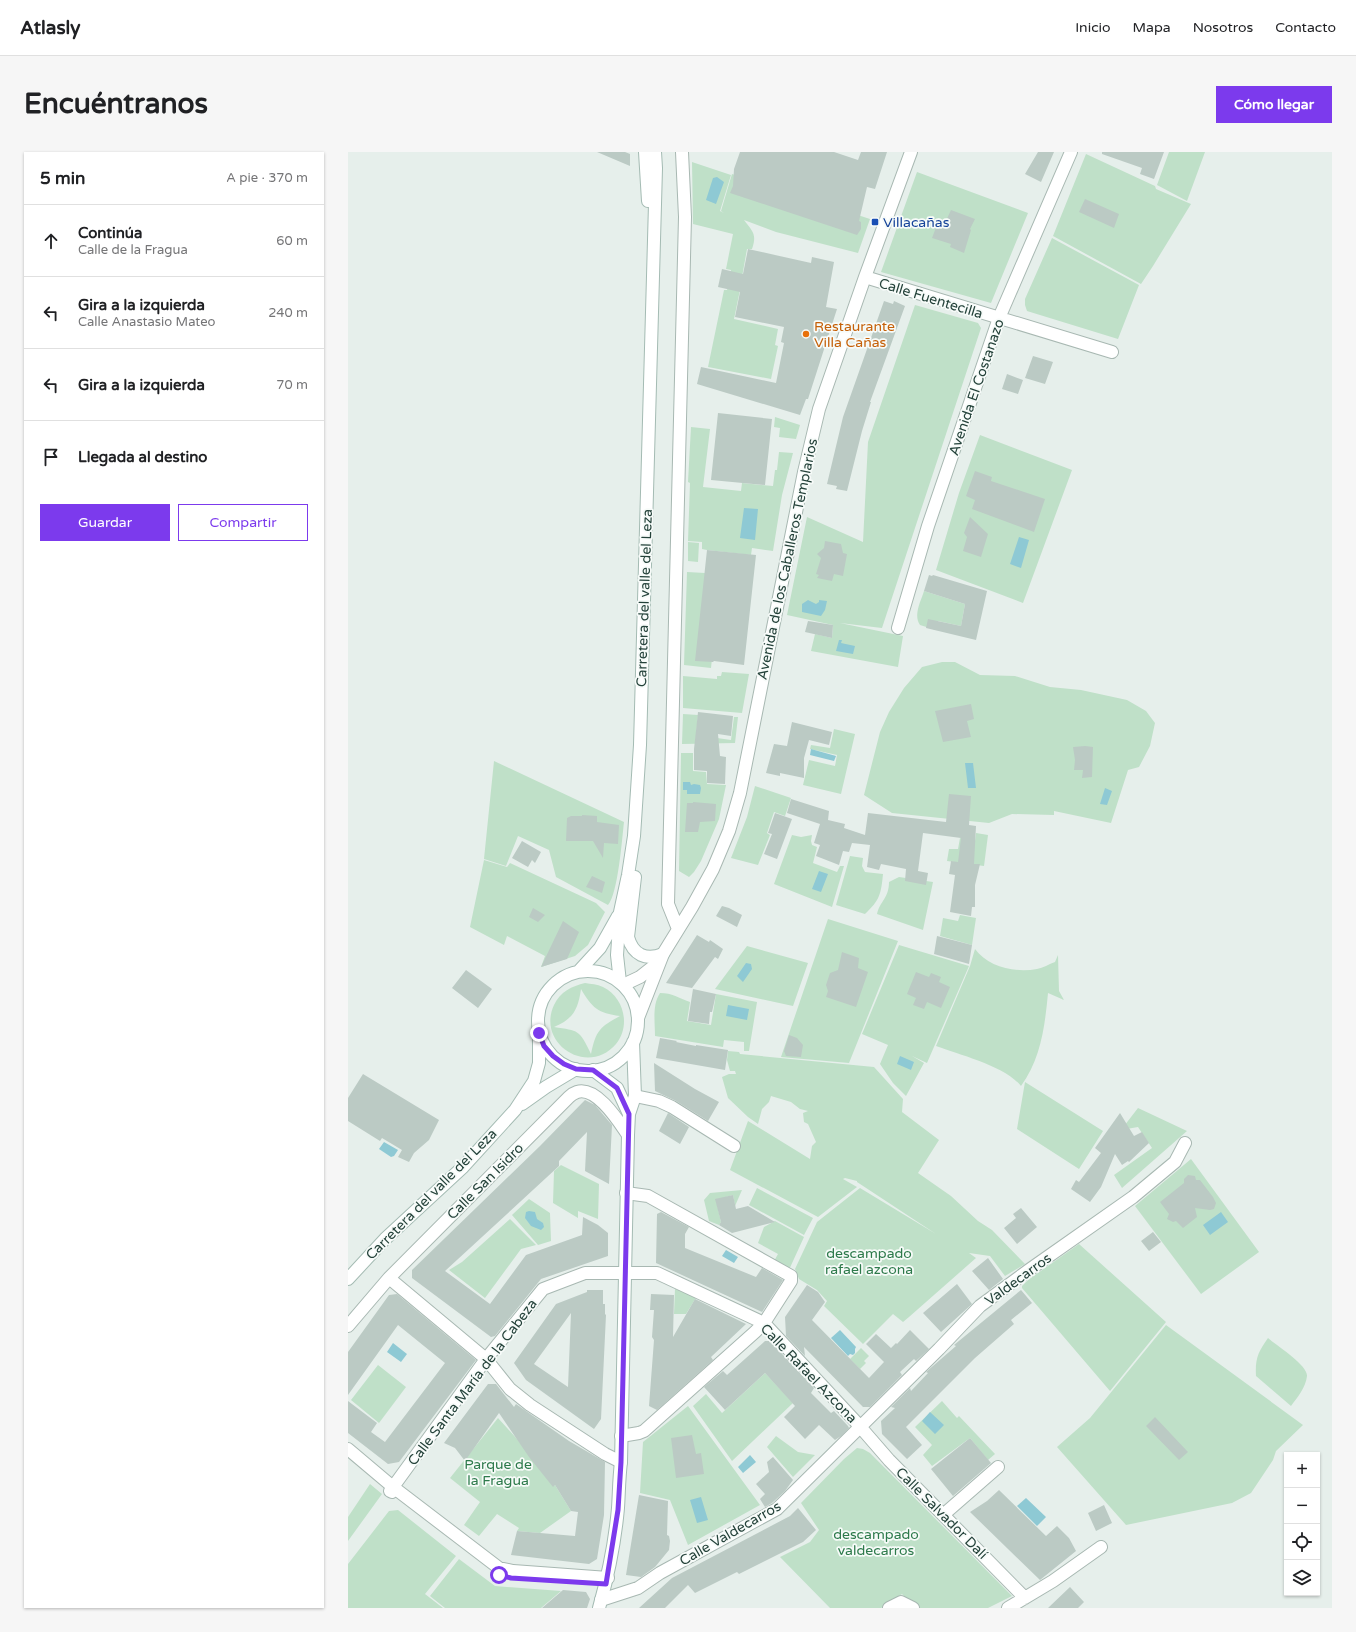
<!DOCTYPE html>
<html lang="es">
<meta charset="utf-8">
<style>
body{margin:0;font-family:"Varela Round",sans-serif;background:#f6f6f6;color:#202124}
.controls{position:absolute;right:12px;bottom:12px;display:grid;overflow:hidden;border-radius:0px;box-shadow:0 1px 3px #0004}
.controls button{width:36px;height:36px;display:grid;place-items:center;padding:0;border:0;border-bottom:1px solid #e0e0e0;background:#fff;color:#202124;font:20px sans-serif}
.stop{position:absolute;width:12px;height:12px;margin:-9px;border:3px solid #7c3aed;border-radius:50%;background:#fff}
.stop.end{background:#7c3aed;border-color:#fff;box-shadow:0 1px 4px #0008}
.list{margin:0;padding:0;list-style:none}
h2{display:flex;justify-content:space-between;align-items:center;height:52px;margin:0;padding:0 16px;font-size:17px}
h2 small{font-size:13px;font-weight:400;color:#757577}
.list li{display:grid;grid-template-columns:26px 1fr auto;gap:12px;align-items:center;box-sizing:border-box;height:72px;padding:0 16px;border-top:1px solid #e0e0e0}
.list b{display:block;font-size:15px;white-space:nowrap}
.list p{margin:0;font-size:13px;white-space:nowrap;color:#757577}
.list em{font-size:13px;font-style:normal;color:#757577}
.actions{display:flex;gap:8px;padding:12px 16px}
.actions a{flex:1;padding:9px 0;border:1px solid #7c3aed;border-radius:0px;text-align:center;font-size:14px;color:#7c3aed}
.actions .main{background:#7c3aed;color:#fff}
.icon{flex:none;width:22px;height:22px;fill:none;stroke:currentColor;stroke-width:2;stroke-linecap:round;stroke-linejoin:round}
.map{position:relative;flex:none;width:984px;height:1456px;overflow:hidden;border-radius:0px}
header{display:flex;align-items:center;gap:24px;box-sizing:border-box;height:56px;padding:0 20px;background:#fff;border-bottom:1px solid #e0e0e0}
header strong{font-size:19px}
nav{display:flex;gap:22px;margin-inline-start:auto;font-size:14px}
.intro{display:flex;align-items:center;justify-content:space-between;box-sizing:border-box;height:96px;padding:0 24px}
h1{margin:0;font-size:28px}
.button{padding:10px 18px;border-radius:0px;background:#7c3aed;color:#fff;font-size:14px;font-weight:700}
main{display:flex;gap:24px;padding:0 24px}
aside{flex:1;background:#fff;border-radius:0px;box-shadow:0 1px 3px #0004}
.map>svg:first-child{display:block}
</style>
<header>
<strong>Atlasly</strong>
<nav><a>Inicio</a><a>Mapa</a><a>Nosotros</a><a>Contacto</a></nav>
</header>
<div class="intro"><h1>Encuéntranos</h1><a class="button">Cómo llegar</a></div>
<main>
<aside>
<h2>5 min<small>A pie · 370 m</small></h2>
<ul class="list">
<li><svg class="icon" aria-label="ahead" viewBox="0 0 24 24"><path d="M12 20V5M6 11l6-6 6 6"/></svg><div><b>Continúa</b><p>Calle de la Fragua</p></div><em>60 m</em></li>
<li><svg class="icon" aria-label="left" viewBox="0 0 24 24"><path d="M17 20v-9H6M10 6l-5 5 5 5"/></svg><div><b>Gira a la izquierda</b><p>Calle Anastasio Mateo</p></div><em>240 m</em></li>
<li><svg class="icon" aria-label="left" viewBox="0 0 24 24"><path d="M17 20v-9H6M10 6l-5 5 5 5"/></svg><div><b>Gira a la izquierda</b></div><em>70 m</em></li>
<li><svg class="icon" aria-label="arrive" viewBox="0 0 24 24"><path d="M6 21V4h12l-3 4 3 4H6"/></svg><div><b>Llegada al destino</b></div></li>
</ul>
<div class="actions"><a class="main">Guardar</a><a>Compartir</a></div>
</aside>
<div class="map">
<svg width="984" height="1456" viewBox="0 0 984 1456">
<rect width="100%" height="100%" fill="#e6efeb"/>
<path fill="#bfe0c8" fill-rule="evenodd" d="M821 0H857L839 49 809 33Z
M738 2 807 34 808 37 843 52 805 114 793 132 705 84Z
M344 10 383 23 372 59 376 61 373 59 384 22 522 67 510 101 428 80 396 68C405 80 409 82 404 97H399L394 125 382 123 383 118 378 117 385 82 345 72Z
M569 20 680 61 643 151 533 120Z
M704 86 791 133 770 187 679 159 677 153V147Z
M380 135 392 138 386 167 430 177 427 193 430 194 423 227 360 215 376 138H379Z
M567 153 630 171 633 176 534 476 492 471 555 484 550 515 463 499 467 482 484 486 485 473 439 463 459 365 515 390 520 290Z
M427 265 452 273 448 287 431 285 432 276 426 275Z
M343 275 362 277 355 335 393 339 394 331 425 334 427 318H429L431 300 445 301 434 343 425 399 404 396 403 403 359 398 354 397V390L340 389 342 331 340 330Z
M632 283 724 318 675 451 588 418 611 341Z
M340 390 351 391 350 410 340 409Z
M339 420 357 421 370 449 363 516 336 513Z
M576 439 617 452 613 474 590 469 588 478 572 473C565 463 573 449 576 439Z
M594 510H607L632 523 667 524 702 535 733 538 779 548 798 559 807 571 802 594 791 615 780 618 763 671 706 659V663L664 662 641 671 544 661 516 643 532 580 541 560 556 536 574 515Z
M374 520 401 522 394 561 335 556V524L369 527V524H373Z
M335 562 350 563 348 583 383 588 386 565H390L387 591 334 592Z
M486 577 507 582 493 642 455 633 461 608 487 614 489 603 462 597 463 593 482 596Z
M333 601H345V619L358 620 359 632 378 633 371 667 353 709 346 720 341 725 331 719Z
M146 609 276 670C274 687 270 742 260 753L208 725 201 698 170 684 158 714 136 707Z
M407 634 443 646 437 664 426 660 419 681 422 683 410 713 383 706 399 665Z
M628 681 640 683 636 714 599 709 601 697H610L612 686 627 689Z
M444 683 453 685 464 683 463 689 464 693 469 695 465 711 489 720 492 714H496L484 755 426 732Z
M502 704 515 706 514 714 517 720 535 722C533 742 532 748 517 762L488 753Z
M136 708 159 715 162 711 248 751 257 760 240 793 227 804 193 815 197 804 159 784 156 793 122 775Z
M551 725 585 730 575 778 529 762C532 749 541 746 541 730Z
M612 763 628 766 624 793 592 784 595 766 610 769Z
M480 767 550 789 501 911 433 905Z
M551 793 621 814 579 911 564 904 576 911 558 944 545 931 532 912 540 893 514 882Z
M399 794 460 811 445 854 367 837Z
M627 797C640 815 667 821 689 817 695 816 701 812 707 810L710 803 711 839 716 848 700 841C697 873 693 907 673 934 657 914 612 903 588 894L622 814Z
M237 831C243 832 249 832 255 835 276 845 283 874 268 892 240 925 188 892 206 853 212 840 224 834 237 831ZM233 837C244 856 250 861 272 864 252 875 248 878 243 902 231 877 231 879 206 875 225 867 230 858 233 837Z
M312 841C324 841 331 846 342 850L339 869 363 873 368 842 409 850 401 899H396V890L376 888 375 895 307 884C307 870 304 853 312 841Z
M380 899 391 900 392 902 526 915 555 947 554 960 591 988 570 1021 603 1044 630 1069 644 1078 677 1112 657 1124 642 1104 621 1101 628 1106 561 1165 555 1170 545 1162 515 1192 476 1154 479 1149 469 1138 451 1127 447 1117 469 1070 512 1036 588 1082 509 1030V1029L497 1026 495 1027 509 1035 470 1065 382 1018 400 969 462 1007 464 994 468 990 460 972 456 970 455 961 460 959 452 957 443 950 423 944 421 950 414 957 410 972 400 965 380 946 374 925 381 922H388L387 919H382L379 908Z
M677 930 755 979 731 1017 669 977Z
M790 956 839 979 774 1036 766 1023 804 996 790 975 773 978Z
M843 1007 911 1100 853 1142 787 1054Z
M213 1013 251 1032 250 1067 230 1059V1066L205 1051 206 1019Z
M409 1036 465 1066 456 1083 401 1053Z
M394 1038 387 1054 385 1043 368 1048 373 1070 371 1073 361 1069 356 1048 362 1041Z
M181 1047 202 1061 203 1089 190 1093 164 1063Z
M162 1067 188 1093 173 1097 137 1146 101 1118 114 1110Z
M427 1069 456 1085 440 1120 425 1111 430 1102 410 1091 416 1075Z
M731 1092 818 1170 762 1239 674 1136V1134L680 1128Z
M327 1137 339 1140 349 1144 338 1162H326Z
M818 1173 955 1273 928 1299 925 1308 903 1341 884 1351 778 1373 709 1295 742 1266Z
M920 1186C929 1194 960 1213 959 1224 958 1235 949 1246 943 1254L908 1224C907 1207 910 1200 920 1186Z
M513 1196 521 1204 516 1209 518 1211 512 1217 502 1207Z
M30 1213 58 1235 31 1271 3 1248Z
M417 1221 445 1251 384 1309 345 1254 358 1242 374 1261Z
M594 1249 609 1266 611 1264 647 1302 640 1308 622 1286 584 1314 575 1303 584 1293 567 1275Z
M340 1254 412 1353 340 1393 322 1348 292 1341 295 1290Z
M150 1266 169 1287 205 1334 207 1333 223 1359 192 1381 169 1379 171 1376 149 1362 131 1384 116 1373 132 1350 102 1326Z
M428 1284 450 1300 467 1303 445 1325 419 1295Z
M509 1296 515 1297 522 1301 664 1444 640 1456H568L554 1442 533 1456H482L432 1405 462 1390 471 1378 453 1351 496 1307Z
M22 1332 34 1342 0 1389V1365Z
M50 1358 108 1404 77 1442 95 1456H0V1412L41 1359Z
M111 1407 147 1434 213 1439 193 1456H97L82 1444Z"/>
<path fill="#8ec9d4" d="M369 25 376 30 368 52 358 48 365 26Z
M396 356 410 357 407 388 392 386Z
M671 385 681 388 673 416 662 412Z
M460 448 468 452 471 450V448L479 449 477 458 473 464 454 460V452Z
M491 488H494L493 491 507 494 505 502 488 499Z
M463 597 488 604 486 609 462 603Z
M617 611H625L628 636H620Z
M335 630H342L343 633 346 632 352 633 353 636 352 642H339V638H335Z
M757 636 764 639 759 653 752 652Z
M471 719 480 722 473 740 464 737Z
M398 811 403 812 404 817 395 830 389 824Z
M380 853 401 857 399 868 378 864Z
M552 904 566 910 563 918 549 912Z
M36 990 50 998 46 1004 43 1005 31 997Z
M181 1059 187 1060 189 1067 195 1071 196 1075 193 1078 183 1074 177 1066 178 1060Z
M873 1060 880 1070 862 1083 855 1073Z
M378 1098 390 1105 386 1111 374 1104Z
M492 1178 508 1195 507 1197V1201L505 1203 502 1202 500 1204 483 1186Z
M45 1191 59 1202 53 1210 39 1200Z
M582 1260 596 1273 587 1282 574 1269Z
M402 1303 408 1310 395 1321 390 1315Z
M353 1345 360 1368 349 1371 342 1348Z
M678 1346 698 1365 689 1374 669 1354Z"/>
<path fill="#bbcac4" fill-rule="evenodd" d="M249 0H277L282 2V14Z
M392 0H486L510 8 513 0H539L527 37 519 35 511 69 513 70V77L509 83 382 41 385 34 386 17Z
M690 0H706L693 30 677 22Z
M754 0H816L806 27 792 22 794 16 754 2Z
M737 47 771 62 766 76 731 60Z
M603 58 627 67 622 77 623 78 616 101 602 95 603 92 584 86 590 70 596 73Z
M400 97 463 111 464 105 486 110 478 155 489 157 460 247H458L452 263 349 232 353 215 428 231 436 191 433 190 436 175 387 165 392 140 370 135 374 117 395 122Z
M536 149 545 152 546 149 557 154 522 250H523L514 279 499 339 488 337 489 334 479 332 495 265Z
M685 204 705 210 697 232 677 226Z
M659 222 675 228 670 242 654 237Z
M370 261 424 267 417 333 363 328Z
M627 319 644 325 643 329 697 347 686 380 624 357 627 348 618 344Z
M622 365 640 382 633 405 615 399 619 385 616 381Z
M477 389 493 392 495 401 499 402 495 424 486 422 484 429 469 426 471 423 468 422 473 406 469 402 476 396Z
M359 398 408 403 396 513 366 509 365 510 347 509Z
M581 423 584 424 585 423 639 439 628 488 578 476 580 467 613 474 617 452 576 439Z
M460 469 485 473 484 486 457 480Z
M623 552 626 567 619 569 623 585 595 590 587 559Z
M350 560 385 564 383 584 370 582 372 604 378 605 377 632 359 631V619L346 618V597Z
M444 570 484 580 481 593 461 588 456 606V626L432 621V624L418 621 426 592 439 594Z
M737 594 745 595 744 625 734 626 735 618H726L727 608 725 595Z
M601 642 623 644 621 673 628 674 626 712H632L627 733V755H624L623 764 602 760 607 723 601 722 603 709 610 710 613 686 575 681 570 719 580 721 578 733 557 729 558 717 533 712 531 718 519 715 522 693 504 691 501 700 495 699 491 713 468 704 472 693 466 691 472 672 439 661 443 647 481 659 480 668 497 672 496 676 517 683 520 661 598 670Z
M345 650 368 652 367 669 352 670 350 680H337L339 651H345Z
M427 661 444 667 429 707 416 702 424 682 420 681Z
M234 663 249 664V670L271 673 270 692 256 691 255 706 245 689H218L219 666 223 664H234Z
M174 689 193 700 187 711 184 708 180 715 164 706Z
M244 724 257 730 254 741 238 735Z
M374 754 381 756 394 763 389 775 368 764Z
M185 756 197 763 190 770 181 765Z
M215 769 231 780 219 807 193 815Z
M349 783 361 790 362 788 375 797 370 807 367 805 344 836 318 831Z
M589 784 624 793 621 812 586 802Z
M494 800 511 806 510 816 520 820 508 855 478 845 480 839 478 833 482 821 490 818Z
M118 818 144 837 130 856 104 836Z
M568 820 581 825 583 821 593 825 591 830 602 835 593 856 579 850 576 857 565 853 568 846 559 842Z
M345 837 368 842 364 860H362L361 872 340 869Z
M441 883 449 886 455 893 453 905 438 904 436 899Z
M312 886 329 889 328 890 348 894V893L380 898 377 918 308 906Z
M306 911 347 937 371 950 360 969 328 949 307 939Z
M15 922 91 968 81 988 66 1001 61 1010 50 1005 54 998 34 986 32 989 0 969V946Z
M237 948 247 953 264 973 261 1032 237 1019 239 980 211 1009V1014L97 1119 142 1152 178 1103 234 1083 235 1065 250 1073 260 1081V1104L193 1127 147 1184 143 1185 64 1126V1118L192 994Z
M320 961 341 975 332 992 311 979Z
M772 961 786 984 794 980 801 991 781 1010 780 1009 774 1013 767 1002 753 1035 742 1050 723 1037 728 1028 731 1030 753 1001 747 996Z
M840 1023 847 1024 848 1028H852L865 1045 868 1051 866 1057 862 1058 847 1056 849 1065 835 1076 828 1069 825 1070 819 1067 821 1062 812 1050 836 1031V1027Z
M385 1043 388 1057 400 1054 427 1070 384 1081 371 1073 373 1070 367 1047Z
M673 1056 689 1075 669 1092 656 1076 668 1066 665 1062Z
M313 1060 341 1075 337 1082V1096L408 1125 414 1116 435 1128 414 1160 308 1111 309 1062Z
M805 1080 813 1090 801 1099 793 1089Z
M640 1106 655 1127 641 1138 624 1119Z
M609 1132 624 1152 593 1180 575 1161Z
M459 1133 470 1140 477 1150 464 1168 521 1226 536 1210 518 1192 528 1182 543 1196 548 1191 549 1192 562 1178 581 1197 568 1209 566 1207 552 1220 554 1223 522 1255H515L456 1195 457 1204 438 1184 437 1165Z
M239 1138H255V1152H257V1162L258 1163 253 1267 246 1277 178 1228 166 1211 208 1152 239 1140ZM223 1161 220 1235 186 1212Z
M673 1138 684 1151 663 1168 666 1172 627 1206 558 1275 574 1293 559 1307 534 1282 533 1269 547 1256 543 1255 562 1236 563 1239 580 1221 578 1220 608 1194 606 1193Z
M49 1142 128 1208 51 1310 40 1312 0 1281V1249L29 1271 23 1280 37 1290 97 1211 50 1173 0 1243V1200L41 1143Z
M303 1142 326 1143 325 1185 347 1147 398 1172 363 1205 365 1208 309 1258 301 1254 306 1188 304 1185 306 1158H302Z
M417 1189H422L466 1236 463 1241 483 1261 486 1259 500 1274 501 1276 493 1284 487 1288 471 1273 457 1287 436 1265 447 1254 417 1221 377 1258 356 1235 375 1219 379 1223Z
M140 1232H148L166 1255 168 1252 221 1289 257 1310 256 1363 249 1407 241 1412 163 1403 169 1379 227 1384 230 1360 223 1359 207 1333 205 1335 181 1305 151 1261 117 1309 107 1296 96 1291Z
M807 1265 840 1300 831 1308 798 1274Z
M344 1283 348 1302 353 1301 356 1322 328 1326 323 1286Z
M622 1286 643 1311 605 1344 583 1317Z
M425 1305 445 1328 437 1339 424 1351 417 1355 412 1347 417 1342 408 1332 421 1320 419 1310Z
M651 1338 698 1384 709 1374 721 1386 728 1399 692 1428 622 1360 639 1349Z
M291 1343 320 1349 319 1383 321 1384 322 1389 321 1398 307 1415 293 1425 278 1423Z
M756 1353 764 1371 748 1379 740 1361Z
M450 1356 468 1378 455 1390 391 1422 389 1420 347 1441 340 1433 317 1456H291L324 1426 442 1364Z
M722 1435 736 1450 730 1456H700Z
M215 1438 238 1440 242 1447 239 1456H194Z"/>
<g fill="none" stroke-linecap="round" stroke-linejoin="round">
<g stroke="#a8b8b2" stroke-width="14">
<path id="minor" d="M517 125 764 200
M550 476 580 374 651 166 723 0
M330 777 320 752 337 65 334 0
M275 833 292 825 311 810
M290 866 315 802 344 755 365 717 381 679 392 641 456 320 471 257 517 125 563 0
M287 944 311 949 324 955 386 994
M41 1126 138 1207 162 1237 182 1253 257 1302 273 1310
M0 1174 41 1126 221 945C223 943 226 941 229 940 249 934 271 970 280 983
M273 1284 291 1281 296 1279 407 1180 416 1171 443 1129V1124L300 1044 278 1041
M0 1297 45 1335 42 1339 44 1340
M595 1363 650 1315
M260 1426 165 1419 151 1416 45 1335 138 1207 195 1137 237 1121H309L416 1171 508 1270 541 1308 677 1446
M253 1448 290 1436 312 1421 429 1357 591 1197 632 1154 681 1118 785 1045 827 1010 837 991
M541 1456 553 1450 565 1456
M660 1456 705 1429 753 1395"/>
</g>
<g stroke="#a4bbb3" stroke-width="14">
<path id="secondary" d="M297 0 300 49
M287 725 280 785C285 803 298 809 315 802
M190 869a50 50 0 1 1 100 0a50 50 0 1 1-100 0Z
M230 820 252 796 270 764
M272 830 269 803 272 760 280 723 286 684 292 593 308 16 307 0
M245 918 269 936 281 962
M174 952 198 935 228 917
M0 1127 37 1087 115 1015 167 958 186 929 191 911V881
M251 1456C260 1424 267 1390 270 1356 271 1341 271 1326 273 1310L280 983 281 962 287 944 285 890"/>
</g>
<use href="#minor" stroke="#fff" stroke-width="12"/>
<use href="#secondary" stroke="#fff" stroke-width="12"/>
</g>
<g fill="none" stroke-linecap="round" stroke-linejoin="round">
<path stroke="#7c3aed" stroke-width="5" d="M151 1423 163 1426 258 1432 270 1358 273 1310 281 962 269 936 245 918 228 917 216 912 205 904 196 894 191 881"/>
</g>
<rect fill="#1a4fb4" stroke="#f7fbf9" stroke-width="1.5" x="523" y="66" width="8" height="8" rx="2"/>
<circle fill="#e8710a" stroke="#f7fbf9" stroke-width="1.5" cx="458" cy="182" r="4"/>
<g text-anchor="middle" stroke-width="3.5" stroke-linejoin="round" paint-order="stroke">
<g font-size="14" fill="#164399" stroke="#f7fbf9" text-anchor="start">
<text x="535" y="75">Villacañas</text>
</g>
<g font-size="14" fill="#24423a" stroke="#f7fbf9">
<text transform="translate(583 146) rotate(17)" y="5">Calle Fuentecilla</text>
<text transform="translate(628 235) rotate(-71)" y="5">Avenida El Costanazo</text>
<text transform="translate(439 407) rotate(-78)" y="5">Avenida de los Caballeros Templarios</text>
<text transform="translate(296 446) rotate(-88)" y="5">Carretera del valle del Leza</text>
<text transform="translate(137 1029) rotate(-45)" y="5">Calle San Isidro</text>
<text transform="translate(83 1042) rotate(-45)" y="5">Carretera del valle del Leza</text>
<text transform="translate(670 1127) rotate(-36)" y="5">Valdecarros</text>
<text transform="translate(461 1221) rotate(46)" y="5">Calle Rafael Azcona</text>
<text transform="translate(124 1230) rotate(-53)" y="5">Calle Santa María de la Cabeza</text>
<text transform="translate(594 1361) rotate(45)" y="5">Calle Salvador Dalí</text>
<text transform="translate(382 1381) rotate(-30)" y="5">Calle Valdecarros</text>
</g>
<g font-size="14" fill="#c56008" stroke="#f7fbf9" text-anchor="start">
<text x="466" y="179">Restaurante<tspan x="466" dy="16">Villa Cañas</tspan></text>
</g>
<g font-size="14" fill="#2d7a4b" stroke="#f7fbf9">
<text x="521" y="1106">descampado<tspan x="521" dy="16">rafael azcona</tspan></text>
<text x="150" y="1317">Parque de<tspan x="150" dy="16">la Fragua</tspan></text>
<text x="528" y="1387">descampado<tspan x="528" dy="16">valdecarros</tspan></text>
</g>
</g>
</svg>
<div class="controls">
<button>+</button>
<button>−</button>
<button><svg class="icon" aria-label="locate" viewBox="0 0 24 24"><circle cx="12" cy="12" r="6"/><path d="M12 2v4M12 18v4M2 12h4M18 12h4"/></svg></button>
<button><svg class="icon" aria-label="layers" viewBox="0 0 24 24"><path d="M12 4l9 5-9 5-9-5zM3 14l9 5 9-5"/></svg></button>
</div>
<div class="stop" style="left:151px;top:1423px"></div>
<div class="stop end" style="left:191px;top:881px"></div>
</div>
</main>
